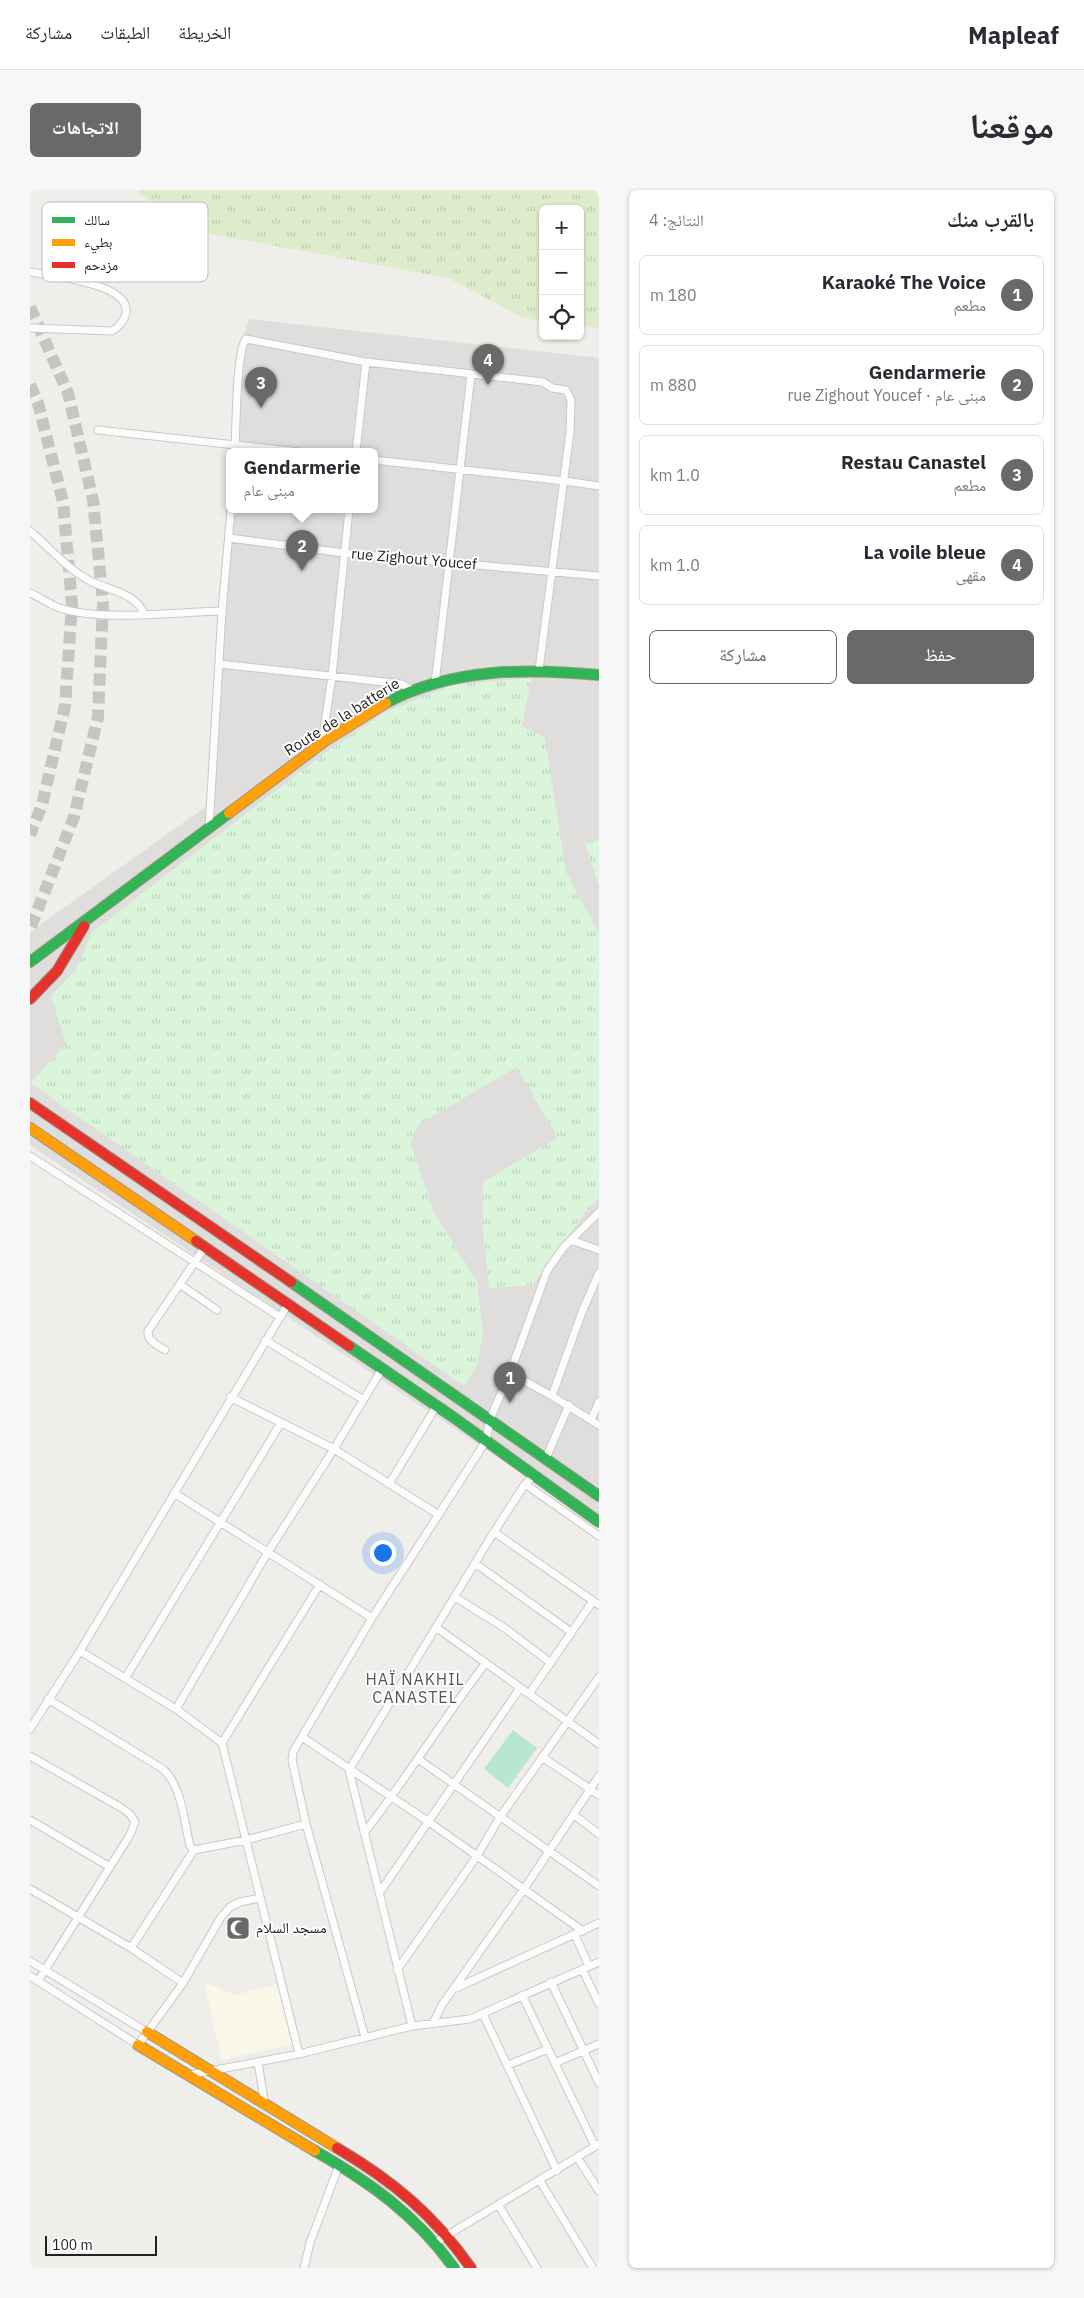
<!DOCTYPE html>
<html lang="ar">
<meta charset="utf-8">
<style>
body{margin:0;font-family:"IBM Plex Sans","Noto Naskh Arabic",sans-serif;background:#f7f7f7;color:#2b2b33;direction:rtl}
.controls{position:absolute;right:15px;top:15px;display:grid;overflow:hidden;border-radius:8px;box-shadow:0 1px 4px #0004}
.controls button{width:45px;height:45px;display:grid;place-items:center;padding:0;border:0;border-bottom:1px solid #e1e1e2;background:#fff;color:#2b2b33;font:25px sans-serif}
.scale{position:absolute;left:15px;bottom:12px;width:112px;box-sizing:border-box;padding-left:5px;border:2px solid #222;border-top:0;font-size:14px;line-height:18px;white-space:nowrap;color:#222;-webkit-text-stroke:4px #fff;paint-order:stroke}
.you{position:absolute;left:352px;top:1362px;width:18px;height:18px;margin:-12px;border:4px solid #fff;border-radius:50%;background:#1a73e8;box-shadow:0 0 0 8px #1a73e833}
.badge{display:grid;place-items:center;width:32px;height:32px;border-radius:50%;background:#6a6968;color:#fff;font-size:16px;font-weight:700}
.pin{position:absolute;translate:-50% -41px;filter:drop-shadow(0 1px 2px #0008)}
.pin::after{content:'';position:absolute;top:26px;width:18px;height:15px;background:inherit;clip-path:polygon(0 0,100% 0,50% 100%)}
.popup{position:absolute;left:196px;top:258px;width:152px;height:65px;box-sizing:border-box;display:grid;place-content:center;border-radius:8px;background:#fff;filter:drop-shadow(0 1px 4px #0005);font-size:16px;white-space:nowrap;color:#7c7c81}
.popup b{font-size:19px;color:#2b2b33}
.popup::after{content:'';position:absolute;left:50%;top:100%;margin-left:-10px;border:10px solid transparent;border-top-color:#fff}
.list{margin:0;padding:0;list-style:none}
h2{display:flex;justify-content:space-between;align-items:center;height:65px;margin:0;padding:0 20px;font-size:21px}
h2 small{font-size:16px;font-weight:400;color:#7c7c81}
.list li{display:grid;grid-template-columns:32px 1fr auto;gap:15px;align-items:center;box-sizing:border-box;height:80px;margin:0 10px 10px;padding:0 10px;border:1px solid #e1e1e2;border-radius:8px}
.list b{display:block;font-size:19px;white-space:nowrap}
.list p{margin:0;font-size:16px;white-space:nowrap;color:#7c7c81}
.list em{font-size:16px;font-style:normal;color:#7c7c81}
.actions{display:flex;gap:10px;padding:15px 20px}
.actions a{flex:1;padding:11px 0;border:1px solid #6a6968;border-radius:8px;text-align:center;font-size:18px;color:#6a6968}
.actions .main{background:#6a6968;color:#fff}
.icon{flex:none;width:28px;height:28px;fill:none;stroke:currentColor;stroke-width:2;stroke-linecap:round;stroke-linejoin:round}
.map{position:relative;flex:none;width:569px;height:2078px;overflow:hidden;direction:ltr;border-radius:8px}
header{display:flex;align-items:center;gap:30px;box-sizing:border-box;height:70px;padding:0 25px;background:#fff;border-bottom:1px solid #e1e1e2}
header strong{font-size:24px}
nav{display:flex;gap:28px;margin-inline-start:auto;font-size:18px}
.intro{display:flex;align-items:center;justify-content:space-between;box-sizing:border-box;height:120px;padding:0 30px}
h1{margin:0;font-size:35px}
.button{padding:12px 22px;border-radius:8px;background:#6a6968;color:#fff;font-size:18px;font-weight:700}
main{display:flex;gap:30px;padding:0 30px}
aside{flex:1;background:#fff;border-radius:8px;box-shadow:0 1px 4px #0004}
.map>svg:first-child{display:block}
</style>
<header>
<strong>Mapleaf</strong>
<nav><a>الخريطة</a><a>الطبقات</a><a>مشاركة</a></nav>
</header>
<div class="intro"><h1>موقعنا</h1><a class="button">الاتجاهات</a></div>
<main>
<aside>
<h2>بالقرب منك<small>النتائج: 4</small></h2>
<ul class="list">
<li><span class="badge">1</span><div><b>Karaoké The Voice</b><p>مطعم</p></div><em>180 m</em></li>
<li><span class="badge">2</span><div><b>Gendarmerie</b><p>مبنى عام · rue Zighout Youcef</p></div><em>880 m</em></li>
<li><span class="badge">3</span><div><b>Restau Canastel</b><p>مطعم</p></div><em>1.0 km</em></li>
<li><span class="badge">4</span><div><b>La voile bleue</b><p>مقهى</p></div><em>1.0 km</em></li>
</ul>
<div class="actions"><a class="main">حفظ</a><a>مشاركة</a></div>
</aside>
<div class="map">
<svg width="569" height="2078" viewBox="0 0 569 2078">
<defs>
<pattern id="grass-tufts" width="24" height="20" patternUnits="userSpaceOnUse" patternTransform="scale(1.25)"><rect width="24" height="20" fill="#ddeccb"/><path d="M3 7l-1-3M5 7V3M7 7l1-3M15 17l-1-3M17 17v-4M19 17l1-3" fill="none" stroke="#bdcaae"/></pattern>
<pattern id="park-tufts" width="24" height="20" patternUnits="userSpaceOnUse" patternTransform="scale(1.25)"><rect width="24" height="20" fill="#daf5da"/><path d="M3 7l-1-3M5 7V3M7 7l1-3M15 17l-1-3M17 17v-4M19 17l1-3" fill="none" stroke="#bbd2bb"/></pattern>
</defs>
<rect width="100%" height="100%" fill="#f0eeeb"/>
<path fill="#dfdedc" d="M219 129 569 168V1335L0 955V742L181 613 201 320H344V262H205L213 147Z"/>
<path fill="#f8f7e8" d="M179 1794 205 1805 248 1794 263 1854 192 1870 175 1798Z"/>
<path fill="url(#grass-tufts)" d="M109 0H569V139L550 136V19H513V131L493 128 418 88 181 44 108 4Z"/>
<path fill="url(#park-tufts)" d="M501 488 492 536 515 548 536 682 569 744V1008L559 1017 503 1095 459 1098 453 1041V992L528 948 487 877 388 935 381 954 403 1020 447 1092 453 1142 447 1176 434 1196 0 893 36 854 21 806 46 780 62 742 295 563 356 522 422 495Z
M569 650V696L555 654Z"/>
<path fill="#b7e6d2" d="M483 1540 507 1558 478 1598 454 1579Z"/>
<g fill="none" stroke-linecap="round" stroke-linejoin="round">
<path stroke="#c7c5c3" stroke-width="12" stroke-dasharray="12 6" stroke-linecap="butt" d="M0 117 38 203 63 310 73 412 68 527 44 627 0 739
M0 195 8 213 33 312 42 414 35 516 12 615 0 645"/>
<g stroke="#c9c8c7" stroke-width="9">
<path id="street" d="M0 82C21 86 101 93 96 123 94 132 89 137 82 141L0 138
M68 240 270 262
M205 262C206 242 206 160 216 149L336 172 513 192 522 198 536 200 541 210 540 242 509 480
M326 262 336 172
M344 270 535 291 569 296
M0 341C20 358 36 378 60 391 78 400 107 403 114 424
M199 348 314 363 569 386
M0 403C9 407 18 413 27 417 65 432 149 422 192 421
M189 474 346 491 371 494 383 500
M405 494 441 185
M292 553 302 486 319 320
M179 638 192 421 201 320
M0 966 250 1127
M541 1050 569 1060
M151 1095 187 1120
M235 1150 332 1209
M135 1160C127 1155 117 1151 118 1141L175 1057
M480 1183 522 1206 569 1235
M522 1206 552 1122 569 1083
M200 1207 304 1259 409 1325
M561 1230 569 1212
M516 1268 539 1215
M359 1294 406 1217
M495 1294 569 1346
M144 1303 342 1428
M464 1342 569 1415
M446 1374 541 1442
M425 1407 476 1439 521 1473
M407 1438 569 1554
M50 1461 146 1519 192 1553 269 1864
M96 1487 251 1233
M499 1504 563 1411
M18 1509 133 1579C152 1596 154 1632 160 1656L164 1660 101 1758
M146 1519 238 1362 304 1259 352 1179
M0 1539 50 1461 258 1114
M272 1547 399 1632 553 1741
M192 1553 290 1394
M0 1566 90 1617 100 1624 105 1632 100 1645 8 1791
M512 1567 569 1605
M388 1569 569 1696
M544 1625 569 1644
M0 1630 80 1677
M334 1643C377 1588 413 1529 455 1474
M164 1660 216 1650 276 1634
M0 1699 101 1758 153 1793
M350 1702 490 1498
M545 1745 559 1776
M0 1771 117 1842
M552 1779 569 1814
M367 1780 447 1666 470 1627 569 1487
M0 1786 108 1855 153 1793 191 1727 200 1717 210 1712 230 1708
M521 1792 569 1893
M426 1798 569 1733
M492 1805 565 1956
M453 1824 527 1981
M403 1833 412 1815 494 1699 569 1586
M382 1836 319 1580 464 1342 495 1294 505 1285
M335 1847 276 1634 262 1570 263 1562 342 1428 456 1251 460 1229 480 1183 517 1081 533 1058 569 1022
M228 1872 235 1916
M525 1873 569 1854
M478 1875 518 1859
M159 1885 269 1864 382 1836 440 1829 569 1772
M547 1967 569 2001
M510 1991 563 2078
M469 2016 507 2078
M406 2052 569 1954
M274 2078 280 2053 309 1975"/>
</g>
<g stroke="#999a82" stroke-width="12">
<path id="fast" d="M356 513C421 478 497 478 569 485
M0 772 199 623
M261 1092 569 1306
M319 1156 423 1227 569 1332
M285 1961C341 1993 386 2025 424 2078"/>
</g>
<g stroke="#999a82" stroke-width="12">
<path id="slow" d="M199 623 295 551 356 513
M0 938 166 1051
M117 1842 307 1958
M108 1855 285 1961"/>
</g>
<g stroke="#999a82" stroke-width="12">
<path id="jam" d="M0 809 27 781 54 736
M0 913 261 1092
M166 1051 319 1156
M307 1958C363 1991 404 2025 441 2078"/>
</g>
<use href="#street" stroke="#fdfcfc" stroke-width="7"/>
<use href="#fast" stroke="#30b455" stroke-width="10"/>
<use href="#slow" stroke="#ff9f0a" stroke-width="10"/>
<use href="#jam" stroke="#e5322d" stroke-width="10"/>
</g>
<defs>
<g id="mosque-square" transform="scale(1.25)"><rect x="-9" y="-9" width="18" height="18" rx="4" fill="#6a6968" stroke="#fff"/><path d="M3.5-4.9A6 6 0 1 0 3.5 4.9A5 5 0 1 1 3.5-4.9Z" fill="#fff"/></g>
</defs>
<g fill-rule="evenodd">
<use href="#mosque-square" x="208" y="1738"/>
</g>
<g text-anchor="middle" stroke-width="4" stroke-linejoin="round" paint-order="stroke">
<g font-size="15" fill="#222" stroke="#fff">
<text transform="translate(384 369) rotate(5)" y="5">rue Zighout Youcef</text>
<text transform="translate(312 527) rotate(-32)" y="5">Route de la batterie</text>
</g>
<g font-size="15" fill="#222" stroke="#fff" text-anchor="start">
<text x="226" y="1743">مسجد السلام</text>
</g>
<g font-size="16" letter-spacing="1" fill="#555" stroke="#fff">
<text x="385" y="1495">HAÏ NAKHIL<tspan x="385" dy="18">CANASTEL</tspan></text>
</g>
</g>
<rect x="12" y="12" width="166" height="80" rx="8" fill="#fff" stroke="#bdbdbd" stroke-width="1"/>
<rect x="22" y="27" width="23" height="6" fill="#30b455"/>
<rect x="22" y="49" width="23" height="7" fill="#ff9f0a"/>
<rect x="22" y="72" width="23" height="6" fill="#e5322d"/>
<g font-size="14" fill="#222">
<text x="54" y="35">سالك</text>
<text x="54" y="57">بطيء</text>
<text x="54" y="80">مزدحم</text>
</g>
</svg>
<div class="controls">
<button>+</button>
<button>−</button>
<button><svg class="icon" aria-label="locate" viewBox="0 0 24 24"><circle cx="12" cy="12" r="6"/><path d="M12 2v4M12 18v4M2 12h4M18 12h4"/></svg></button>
</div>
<div class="scale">100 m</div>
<div class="you"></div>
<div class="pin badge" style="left:480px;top:1213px">1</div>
<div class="pin badge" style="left:272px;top:381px">2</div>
<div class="popup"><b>Gendarmerie</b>مبنى عام</div>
<div class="pin badge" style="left:231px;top:218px">3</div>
<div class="pin badge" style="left:458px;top:195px">4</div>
</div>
</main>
